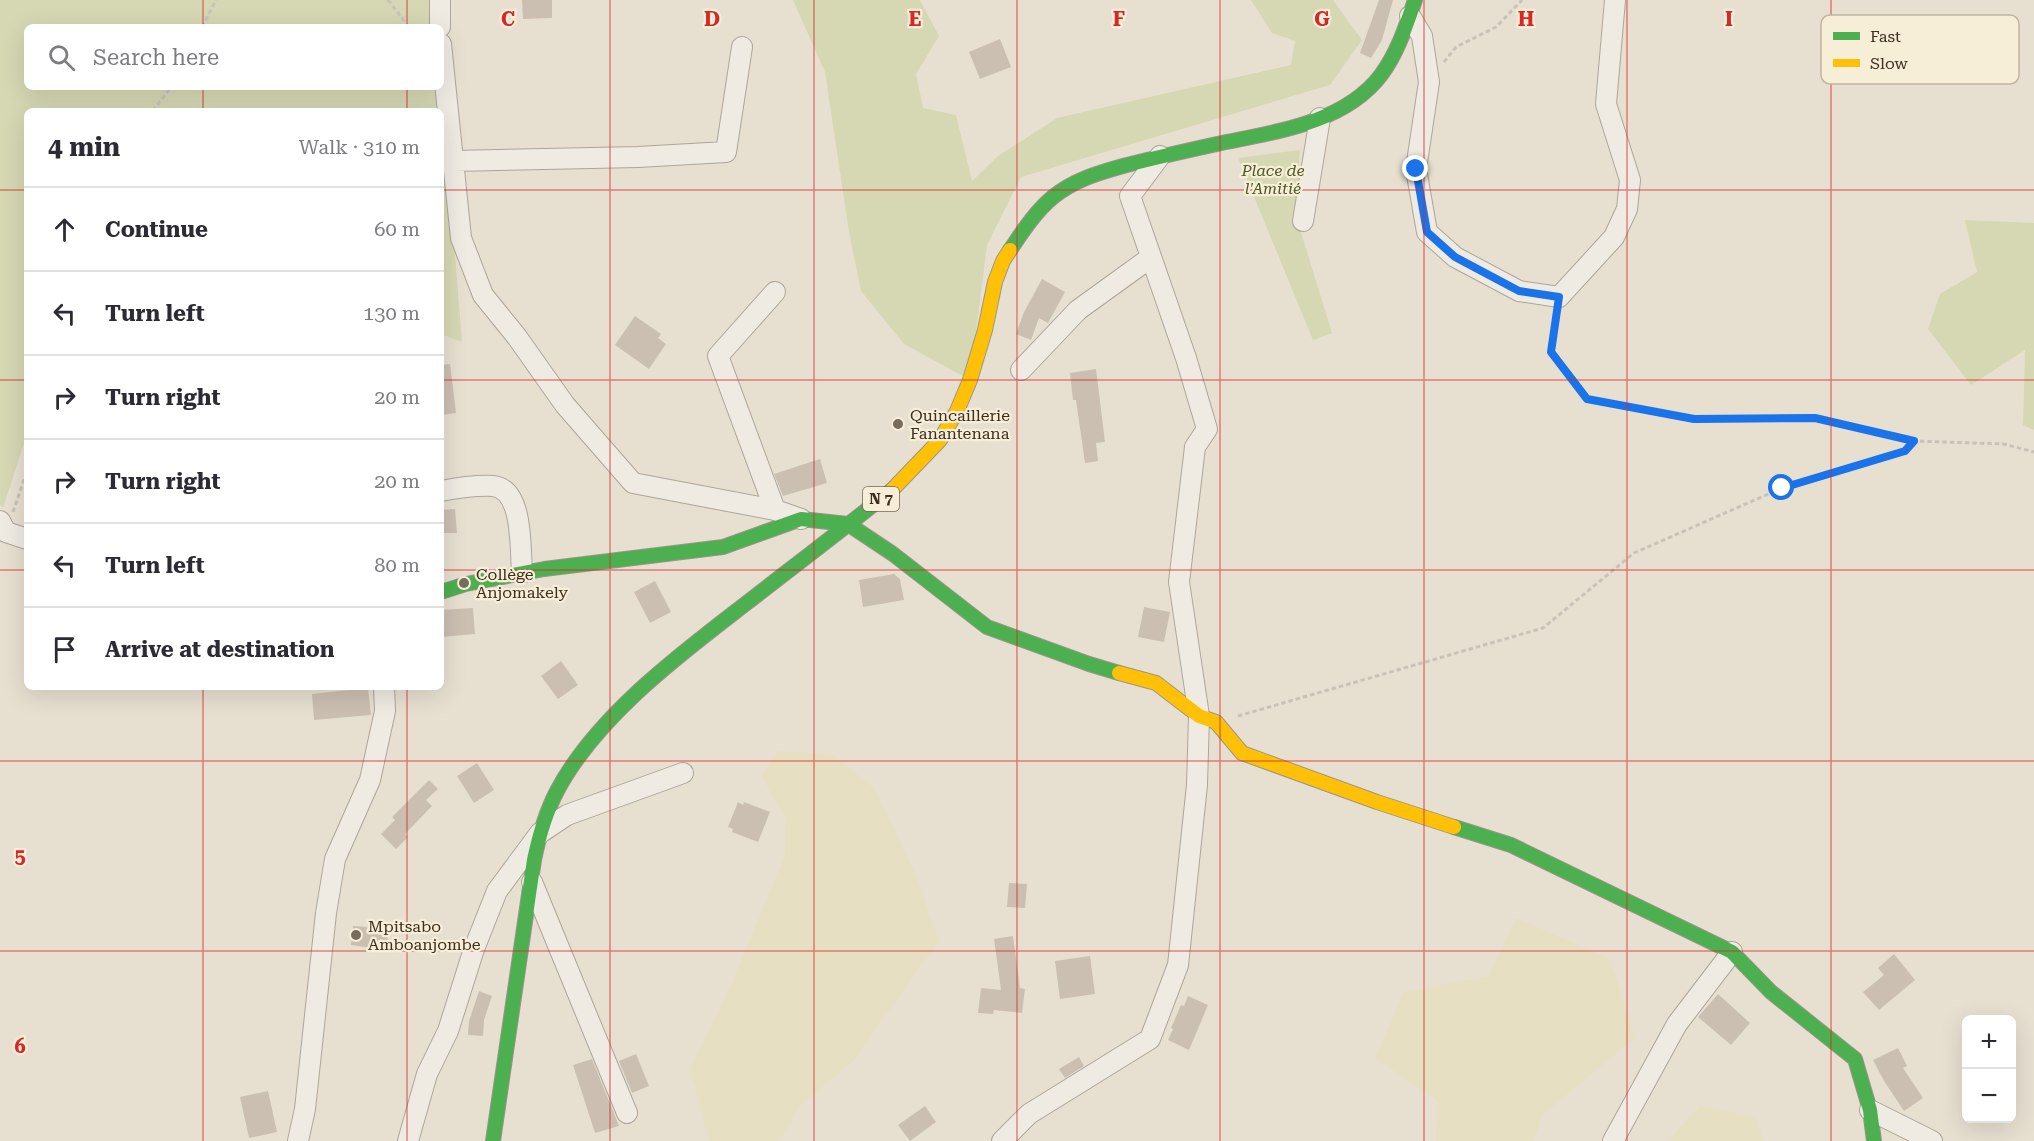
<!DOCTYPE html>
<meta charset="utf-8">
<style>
body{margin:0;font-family:"Roboto Serif",serif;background:#f7f7f7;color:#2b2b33}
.controls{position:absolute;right:18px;bottom:18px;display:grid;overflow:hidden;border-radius:9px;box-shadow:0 6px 24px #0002}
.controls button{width:54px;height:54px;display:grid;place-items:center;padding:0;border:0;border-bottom:2px solid #e1e1e2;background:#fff;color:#2b2b33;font:30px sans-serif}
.stop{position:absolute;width:18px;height:18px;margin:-14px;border:4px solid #1a73e8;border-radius:50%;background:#fff}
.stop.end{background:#1a73e8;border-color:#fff;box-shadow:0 2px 6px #0008}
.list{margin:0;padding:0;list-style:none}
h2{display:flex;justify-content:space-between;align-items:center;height:78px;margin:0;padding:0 24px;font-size:26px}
h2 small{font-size:20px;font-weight:400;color:#7c7c81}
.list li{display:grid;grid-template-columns:39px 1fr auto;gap:18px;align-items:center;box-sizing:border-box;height:84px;padding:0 24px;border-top:2px solid #e1e1e2}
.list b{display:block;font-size:22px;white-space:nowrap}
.list em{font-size:20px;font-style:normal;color:#7c7c81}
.icon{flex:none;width:33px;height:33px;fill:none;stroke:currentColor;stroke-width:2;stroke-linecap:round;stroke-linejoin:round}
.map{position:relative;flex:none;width:2034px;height:1141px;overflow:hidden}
.search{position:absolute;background:#fff;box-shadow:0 6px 24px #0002;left:24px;top:24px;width:420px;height:66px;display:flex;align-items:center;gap:15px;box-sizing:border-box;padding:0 21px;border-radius:9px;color:#7c7c81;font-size:22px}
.panel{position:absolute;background:#fff;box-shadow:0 6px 24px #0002;left:24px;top:108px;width:420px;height:582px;border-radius:9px}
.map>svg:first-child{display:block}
</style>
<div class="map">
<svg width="2034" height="1141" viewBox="0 0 2034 1141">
<rect width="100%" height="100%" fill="#e7e0d1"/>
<path fill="#e6dfc2" d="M779 751 832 754 874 788 916 875 939 941 853 1061 801 1105 779 1141H709L690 1069 733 980 785 855V819L761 775Z
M1516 918 1610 959 1635 1038 1541 1116 1535 1141H1436L1438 1101 1375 1058 1404 992 1489 976Z
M1700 1106 1757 1117 1763 1141H1667Z"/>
<path fill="#d6d7b3" d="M0 0H434L437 27H27V87H441V82L462 342 441 334V111H27V434L3 508 0 504Z
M793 0H920L939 36 916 74 923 108 956 115 972 181 998 156 1057 118 1291 65 1295 41 1272 33 1251 0H1333L1362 40 1330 85 1021 177 987 245 970 380 904 344 861 291 849 232 825 72Z
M1300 150 1296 216 1332 333 1313 340 1238 158Z
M1965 220 2034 223V430L2023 425 2025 350 1971 385 1928 329 1940 294 1977 272Z"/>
<path fill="#cbbfb2" d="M522 0H552V18L523 19Z
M1379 0H1393L1382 40 1371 58 1360 53Z
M1000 39 1011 67 980 79 969 52Z
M1042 279 1065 292 1048 323 1039 318 1031 340 1016 334 1024 312Z
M635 316 661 334 658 338 666 344 649 369 615 345Z
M450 364 456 413 441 415V365Z
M1096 369 1105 442 1096 443 1098 461 1085 463 1076 400H1073L1070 373Z
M820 459 827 483 783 496 774 474Z
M455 509 457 533H441V510Z
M894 574 900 579 904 600 863 607 859 580Z
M655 581 671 612 650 623 634 592Z
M1144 607 1170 612 1164 642 1138 637Z
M473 608 475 634 441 637V610Z
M561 661 578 685 558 699 541 676Z
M368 688 371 715 314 720 312 694Z
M477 763 494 790 474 803 457 776Z
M429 780 438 789 426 800 432 806 405 834 408 837 396 849 381 834 395 820 392 817Z
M738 802 743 805 744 802 770 812 758 842 732 832 733 829 728 827Z
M1009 883 1027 884 1025 908 1007 907Z
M353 926 367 927 366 932 388 936 385 950 351 945Z
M1013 936 1020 988 1025 989 1022 1013 994 1010 993 1014 978 1013 981 988 1001 990 994 939Z
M1894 954 1915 980 1879 1010 1863 992 1884 975 1878 968Z
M1090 956 1095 994 1060 999 1055 961Z
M479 991 492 996 484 1020 483 1036 468 1035 469 1021Z
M1718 994 1750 1023 1731 1045 1698 1017Z
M1188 996 1208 1005 1189 1050 1168 1040 1173 1029 1171 1028 1181 1005 1184 1006Z
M1898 1048 1907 1066 1903 1068 1923 1098 1904 1111 1884 1081 1873 1060Z
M636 1054 649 1086 632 1093 619 1061Z
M1079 1057 1084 1066 1065 1078 1059 1069Z
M592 1059 619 1126 595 1133 573 1065Z
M268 1091 277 1132 249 1138 240 1097Z
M925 1106 936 1122 910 1141 898 1125Z"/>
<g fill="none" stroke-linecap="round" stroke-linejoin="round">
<g stroke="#ada599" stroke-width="22">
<path id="street" d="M1410 16 1422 36 1429 82 1416 169 1427 232 1455 257 1519 291 1559 297 1614 237 1627 209 1630 180 1606 104 1615 0
M440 27V0
M441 44 461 238 483 295 517 337 565 405 633 483 775 510 801 519
M453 161 638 157 726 152 742 47
M1303 221 1320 118
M1021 370 1078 310 1150 258
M441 491C457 488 477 485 493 486 524 489 520 550 522 573
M775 510 718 356 775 292
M0 521 6 532 27 539
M532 882 627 1113
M1870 1110 1932 1141
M298 1141 305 1109 326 913 335 859 370 780 385 711 384 687
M408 1141 427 1074 448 1031 474 949 497 891 540 833 567 815 683 773
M1002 1141 1029 1114 1150 1039 1178 965 1197 785 1199 716 1179 582 1195 447 1207 429 1186 358 1130 196 1160 156
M1613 1141 1677 1024 1732 952"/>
</g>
<g stroke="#9c958a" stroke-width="16">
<path id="fast" d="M1010 250C1023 231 1035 212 1053 197 1074 180 1098 173 1123 166 1154 158 1185 151 1217 144 1273 132 1344 124 1381 75 1398 52 1406 26 1415 0
M441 592 466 584 544 569 723 547 801 519 848 524 893 554 987 627 1089 664 1119 673
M1454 827 1511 845 1732 952 1771 992 1855 1059 1870 1110 1874 1141
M493 1141 534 860C539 836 546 812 557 791 596 717 679 655 744 605 793 567 843 529 892 490"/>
</g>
<g stroke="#9c958a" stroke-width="16">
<path id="slow" d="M892 490 940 440 957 411 970 380 985 330 995 282 1003 261 1010 250
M1119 673 1156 683 1199 716 1216 722 1242 753 1377 802 1454 827"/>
</g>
<path stroke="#c8c2b9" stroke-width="3" stroke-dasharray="4.5 3" stroke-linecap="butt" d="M388 0 409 27
M202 27 216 0
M1444 62 1456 47 1496 27 1522 0
M153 111 171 87
M1557 314 1551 352 1587 399 1694 419 1816 418 1914 441 2004 444 2034 452
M13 512 27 471
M1238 716 1543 628 1634 553 1782 488 1905 451 1914 441"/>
<use href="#street" stroke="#efebe3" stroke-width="20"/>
<use href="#fast" stroke="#4caf50" stroke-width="14"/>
<use href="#slow" stroke="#ffc107" stroke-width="14"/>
</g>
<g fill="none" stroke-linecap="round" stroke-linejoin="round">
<path stroke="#1a73e8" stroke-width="8" d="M1416 169 1427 232 1455 257 1519 291 1559 297 1551 352 1587 399 1694 419 1815 418 1914 441 1905 451 1782 488"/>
</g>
<path fill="none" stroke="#d62828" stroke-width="1.5" stroke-opacity="0.55" d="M203 0V27M407 0V27M610 0V1141M814 0V1141M1017 0V1141M1220 0V1141M1424 0V1141M1627 0V1141M1831 0V1141M203 87V111M407 87V111M0 190H27M441 190H2034M0 380H27M441 380H2034M0 570H27M441 570H2034M203 687V1141M407 687V1141M0 761H2034M0 951H2034"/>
<g fill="#786c5e" stroke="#f7eed8" stroke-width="2">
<circle cx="898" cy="424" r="6"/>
<circle cx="464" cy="583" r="6"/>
<circle cx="356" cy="935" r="6"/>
</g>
<g text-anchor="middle" stroke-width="4.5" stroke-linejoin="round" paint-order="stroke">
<rect fill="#f7eed8" stroke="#756857" stroke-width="1.5" x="863" y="487" width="36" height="24" rx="4.5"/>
<g font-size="15" font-weight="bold" fill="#3d2e20">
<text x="881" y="504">N 7</text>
</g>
<g font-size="16" font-style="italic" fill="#4d5a26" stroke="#f7eed8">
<text x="1273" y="176">Place de<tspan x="1273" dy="18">l'Amitié</tspan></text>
</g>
<g font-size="16" fill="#3d2e20" stroke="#f7eed8" text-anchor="start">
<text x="910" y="421">Quincaillerie<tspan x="910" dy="18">Fanantenana</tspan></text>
<text x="476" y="580">Collège<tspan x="476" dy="18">Anjomakely</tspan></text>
<text x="368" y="932">Mpitsabo<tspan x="368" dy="18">Amboanjombe</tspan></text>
</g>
</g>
<rect x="1821" y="15" width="198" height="69" rx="9" fill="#f7eed8" stroke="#bfb4a1" stroke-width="1.5"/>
<rect x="1833" y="32" width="27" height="8" fill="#4caf50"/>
<rect x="1833" y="59" width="27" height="8" fill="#ffc107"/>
<g font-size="16" fill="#3d2e20">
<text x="1870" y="42">Fast</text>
<text x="1870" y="69">Slow</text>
</g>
<g font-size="20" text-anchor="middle" font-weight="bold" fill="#d62828" stroke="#f7eed8" stroke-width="4.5" stroke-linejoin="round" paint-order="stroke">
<text x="508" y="26">C</text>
<text x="712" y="26">D</text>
<text x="915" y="26">E</text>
<text x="1119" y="26">F</text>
<text x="1322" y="26">G</text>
<text x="1526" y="26">H</text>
<text x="1729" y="26">I</text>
<text x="20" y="863">5</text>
<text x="20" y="1053">6</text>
</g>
</svg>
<div class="controls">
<button>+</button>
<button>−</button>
</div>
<div class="stop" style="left:1782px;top:488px"></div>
<div class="stop end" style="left:1416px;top:169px"></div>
<div class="search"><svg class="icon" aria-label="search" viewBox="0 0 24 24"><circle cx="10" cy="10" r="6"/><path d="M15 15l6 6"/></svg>Search here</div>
<section class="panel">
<h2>4 min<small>Walk · 310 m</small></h2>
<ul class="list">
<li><svg class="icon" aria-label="ahead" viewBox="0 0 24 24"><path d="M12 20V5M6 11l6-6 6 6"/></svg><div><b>Continue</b></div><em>60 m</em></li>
<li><svg class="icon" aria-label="left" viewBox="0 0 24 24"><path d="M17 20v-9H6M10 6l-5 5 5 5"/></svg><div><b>Turn left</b></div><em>130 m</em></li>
<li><svg class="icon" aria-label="right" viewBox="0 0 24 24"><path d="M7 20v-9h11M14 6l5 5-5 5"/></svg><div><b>Turn right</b></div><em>20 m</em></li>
<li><svg class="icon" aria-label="right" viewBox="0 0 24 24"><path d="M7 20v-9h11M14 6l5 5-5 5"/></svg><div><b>Turn right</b></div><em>20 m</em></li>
<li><svg class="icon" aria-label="left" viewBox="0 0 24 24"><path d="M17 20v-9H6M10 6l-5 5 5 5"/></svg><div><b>Turn left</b></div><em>80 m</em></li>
<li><svg class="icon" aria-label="arrive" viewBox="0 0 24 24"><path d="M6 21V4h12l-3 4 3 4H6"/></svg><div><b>Arrive at destination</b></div></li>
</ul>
</section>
</div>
